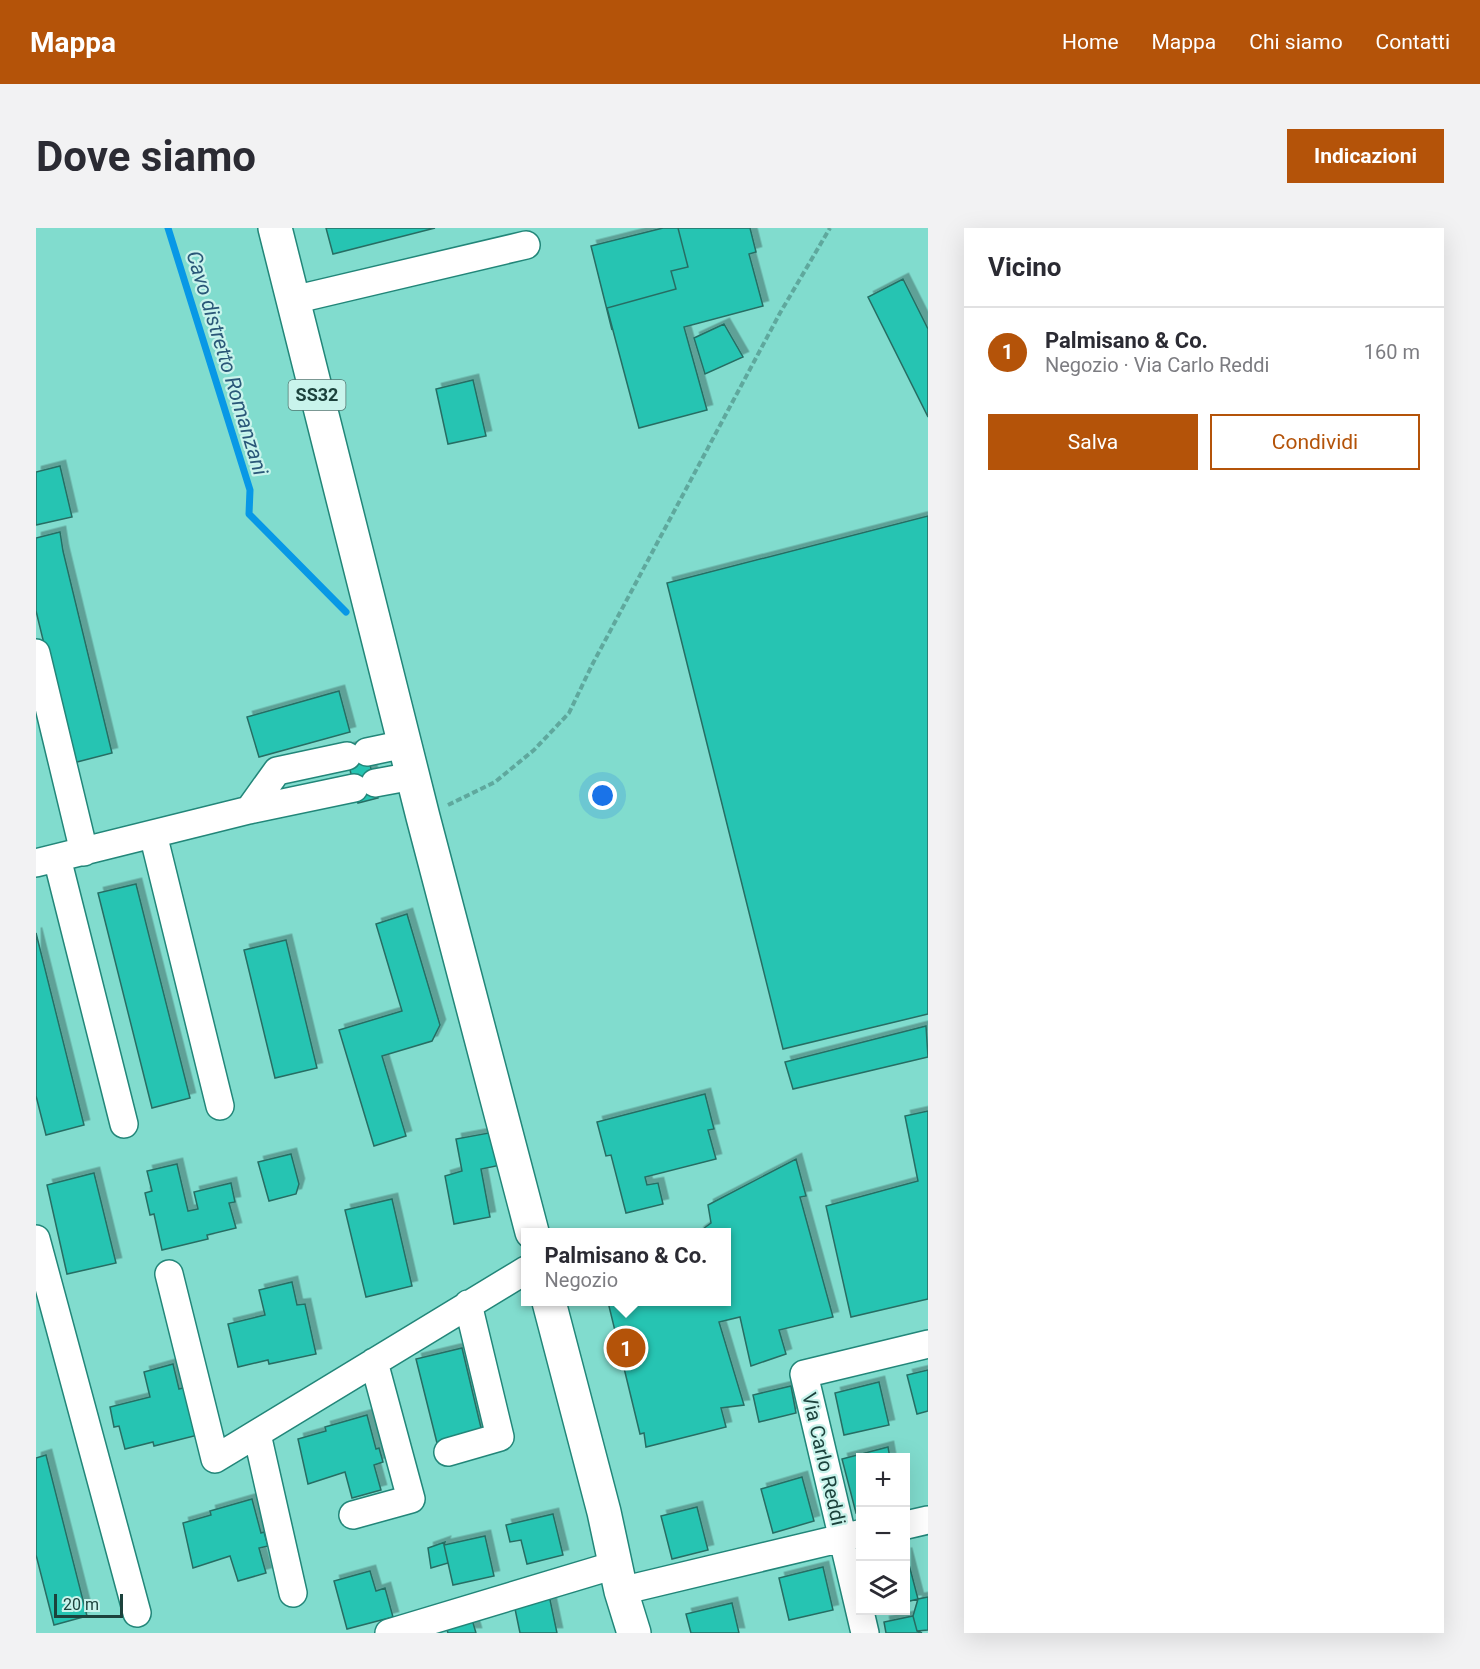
<!DOCTYPE html>
<html lang="it">
<meta charset="utf-8">
<style>
body{margin:0;font-family:Roboto,sans-serif;background:#f2f2f3;color:#2b2b33}
.controls{position:absolute;right:18px;bottom:18px;display:grid;overflow:hidden;border-radius:0px;box-shadow:0 6px 24px #0002}
.controls button{width:54px;height:54px;display:grid;place-items:center;padding:0;border:0;border-bottom:2px solid #e1e1e2;background:#fff;color:#2b2b33;font:30px sans-serif}
.scale{position:absolute;left:18px;bottom:15px;width:69px;box-sizing:border-box;padding-left:6px;border:3px solid #1c423c;border-top:0;font-size:16px;line-height:21px;white-space:nowrap;color:#1c423c;-webkit-text-stroke:4px #c9f4ec;paint-order:stroke}
.you{position:absolute;left:567px;top:568px;width:21px;height:21px;margin:-15px;border:4px solid #fff;border-radius:50%;background:#1a73e8;box-shadow:0 0 0 9px #1a73e833}
.badge{display:grid;place-items:center;width:39px;height:39px;border-radius:50%;background:#b45309;color:#fff;font-size:20px;font-weight:700}
.pin{position:absolute;translate:-50% -50%;border:3px solid #fff;box-shadow:0 2px 6px #0006}
.popup{position:absolute;left:485px;top:1000px;width:210px;height:78px;box-sizing:border-box;display:grid;place-content:center;border-radius:0px;background:#fff;filter:drop-shadow(0 2px 4px #0005);font-size:20px;white-space:nowrap;color:#7c7c81}
.popup b{font-size:22px;color:#2b2b33}
.popup::after{content:'';position:absolute;left:50%;top:100%;margin-left:-12px;border:12px solid transparent;border-top-color:#fff}
.list{margin:0;padding:0;list-style:none}
h2{display:flex;justify-content:space-between;align-items:center;height:78px;margin:0;padding:0 24px;font-size:26px}
h2 small{font-size:20px;font-weight:400;color:#7c7c81}
.list li{display:grid;grid-template-columns:39px 1fr auto;gap:18px;align-items:center;box-sizing:border-box;height:90px;padding:0 24px;border-top:2px solid #e1e1e2}
.list b{display:block;font-size:22px;white-space:nowrap}
.list p{margin:0;font-size:20px;white-space:nowrap;color:#7c7c81}
.list em{font-size:20px;font-style:normal;color:#7c7c81}
.actions{display:flex;gap:12px;padding:18px 24px}
.actions a{flex:1;padding:14px 0;border:2px solid #b45309;border-radius:0px;text-align:center;font-size:21px;color:#b45309}
.actions .main{background:#b45309;color:#fff}
.icon{flex:none;width:33px;height:33px;fill:none;stroke:currentColor;stroke-width:2;stroke-linecap:round;stroke-linejoin:round}
.map{position:relative;flex:none;width:892px;height:1405px;overflow:hidden;border-radius:0px}
header{display:flex;align-items:center;gap:36px;box-sizing:border-box;height:84px;padding:0 30px;background:#b45309;color:#fff}
header strong{font-size:28px}
nav{display:flex;gap:33px;margin-inline-start:auto;font-size:21px}
.intro{display:flex;align-items:center;justify-content:space-between;box-sizing:border-box;height:144px;padding:0 36px}
h1{margin:0;font-size:42px}
.button{padding:15px 27px;border-radius:0px;background:#b45309;color:#fff;font-size:21px;font-weight:700}
main{display:flex;gap:36px;padding:0 36px}
aside{flex:1;background:#fff;border-radius:0px;box-shadow:0 6px 24px #0002}
.map>svg:first-child{display:block}
</style>
<header>
<strong>Mappa</strong>
<nav><a>Home</a><a>Mappa</a><a>Chi siamo</a><a>Contatti</a></nav>
</header>
<div class="intro"><h1>Dove siamo</h1><a class="button">Indicazioni</a></div>
<main>
<div class="map">
<svg width="892" height="1405" viewBox="0 0 892 1405">
<defs>
<filter id="shadow"><feDropShadow dx="5.5" dy="-5.5" stdDeviation="0" flood-color="#0004"/></filter>
</defs>
<rect width="100%" height="100%" fill="#81dcce"/>
<g fill="none" stroke-linecap="round" stroke-linejoin="round">
<path stroke="#0898e6" stroke-width="7" d="M132 0 214 262 213 286 310 384"/>
</g>
<path fill="#28c4b2" stroke="#266e64" stroke-width="1.5" filter="url(#shadow)" d="M290 0H399L297 26Z
M627 0H642L652 39 635 43 640 61 571 80 576 102 555 18Z
M642 0H714L720 24 713 26 727 78 648 99 671 182 603 200 571 80 640 61 635 43 652 39Z
M867 51 892 101V189L832 69Z
M688 96 707 129 669 146 658 110Z
M437 152 450 208 412 216 400 161Z
M24 238 36 289 0 297V244Z
M892 288V786L747 821 631 355Z
M24 304 27 323 76 525 37 535 0 383V310Z
M303 463 314 504 223 529 211 489Z
M329 516 342 570 322 575 309 521Z
M100 656 154 870 116 880 62 665Z
M371 686 404 797 396 813 346 828 370 908 338 918 303 802 366 783 340 696Z
M0 705 48 897 10 907 0 868Z
M250 712 281 840 239 850 208 722Z
M890 798 892 829 757 861 749 834Z
M669 866 678 901 672 902 680 931 609 949 611 957 622 955 627 976 590 985 575 927 570 928 561 894Z
M892 883V1071L815 1089 790 978 882 953 869 888Z
M458 904 465 937 445 941 454 989 418 996 409 948 426 943 420 911Z
M255 926 263 956 260 966 233 973 222 934Z
M760 931 770 968 764 969 797 1089 743 1102 750 1126 715 1138 704 1089 683 1094 708 1177 685 1180 690 1199 610 1219 608 1205 604 1206 572 1074H690V1004H663L675 995 672 977Z
M141 936 152 983 162 981 158 964 195 955 199 974 193 975 200 1000 171 1007 172 1011 126 1022 118 986 114 987 109 965 116 963 111 943Z
M58 945 80 1035 31 1046 11 957Z
M356 971 376 1058 330 1069 309 982Z
M256 1054 261 1077 269 1076 280 1126 233 1136 232 1132 202 1139 192 1096 229 1087 223 1062Z
M426 1120 446 1204 401 1215 380 1131Z
M137 1136 143 1161 154 1158 162 1207 118 1218 117 1214 89 1221 83 1198 78 1199 74 1179 114 1169 108 1144Z
M892 1142V1183L881 1186 871 1147Z
M843 1154 853 1197 808 1207 799 1165Z
M755 1158 760 1185 723 1194 717 1167Z
M331 1187 340 1221 343 1220 347 1234 338 1237 345 1262 316 1270 309 1244 272 1256 262 1211 290 1203 289 1199Z
M852 1219 854 1230H824V1283L820 1285 806 1231Z
M10 1227 51 1388 18 1397 0 1327V1230Z
M766 1249 778 1293 737 1305 725 1261Z
M216 1271 225 1305 228 1304 232 1318 223 1320 230 1345 202 1353 194 1328 157 1340 147 1295 175 1287 174 1283Z
M661 1279 672 1322 636 1331 625 1288Z
M517 1286 527 1327 491 1336 485 1312 474 1314 470 1297Z
M449 1308 458 1348 417 1357 408 1317Z
M409 1314 408 1317 412 1335 395 1340 392 1320Z
M870 1325 882 1371 870 1374Z
M787 1339 797 1382 753 1392 743 1350Z
M334 1343 340 1363 349 1360 357 1389 311 1401 298 1353Z
M513 1367 521 1405H484L478 1376Z
M892 1369V1402L881 1403 877 1388 882 1371Z
M696 1375 703 1405H655L650 1386Z
M435 1388 440 1405H412L409 1395Z
M877 1388 881 1403 886 1405H850L848 1394Z"/>
<g fill="none" stroke-linecap="round" stroke-linejoin="round">
<g stroke="#228679" stroke-width="30">
<path id="minor" d="M257 72 490 17
M0 425 48 624
M331 524 369 516
M339 555 377 548
M213 582 241 543 311 528
M117 606 184 878
M21 630 88 896
M0 635 213 582 318 560
M0 1011 101 1385
M133 1046 179 1231 490 1042
M221 1206 257 1365
M412 1224 464 1209 432 1076
M317 1287 375 1271 338 1134
M870 1297 892 1292
M585 1363 823 1306
M353 1405 579 1337
M829 1405 768 1146 892 1116"/>
</g>
<g stroke="#228679" stroke-width="36">
<path id="major" d="M239 0 387 589 496 1004
M513 1074 568 1284 585 1363 598 1405"/>
</g>
<path stroke="#5fa89d" stroke-width="4" stroke-dasharray="6 3" stroke-linecap="butt" d="M412 577 459 554 498 522 533 485 556 437 744 85 794 0"/>
<use href="#minor" stroke="#fff" stroke-width="27"/>
<use href="#major" stroke="#fff" stroke-width="33"/>
</g>
<g text-anchor="middle" stroke-width="4.5" stroke-linejoin="round" paint-order="stroke">
<rect fill="#c9f4ec" stroke="#507771" stroke-width="1.5" x="252.5" y="152" width="57" height="30" rx="4.5"/>
<g font-size="18" font-weight="bold" fill="#1c423c">
<text x="281" y="173">SS32</text>
</g>
<g font-size="20" fill="#1c423c" stroke="#c9f4ec">
<text transform="translate(788 1231) rotate(77)" y="7">Via Carlo Reddi</text>
</g>
<g font-size="21" font-style="italic" fill="#2a5778" stroke="#c9f4ec">
<text transform="translate(191 135) rotate(73)" y="7">Cavo distretto Romanzani</text>
</g>
</g>
</svg>
<div class="controls">
<button>+</button>
<button>−</button>
<button><svg class="icon" aria-label="layers" viewBox="0 0 24 24"><path d="M12 4l9 5-9 5-9-5zM3 14l9 5 9-5"/></svg></button>
</div>
<div class="scale">20 m</div>
<div class="you"></div>
<div class="pin badge" style="left:590px;top:1120px">1</div>
<div class="popup"><b>Palmisano &amp; Co.</b>Negozio</div>
</div>
<aside>
<h2>Vicino<small></small></h2>
<ul class="list">
<li><span class="badge">1</span><div><b>Palmisano &amp; Co.</b><p>Negozio · Via Carlo Reddi</p></div><em>160 m</em></li>
</ul>
<div class="actions"><a class="main">Salva</a><a>Condividi</a></div>
</aside>
</main>
